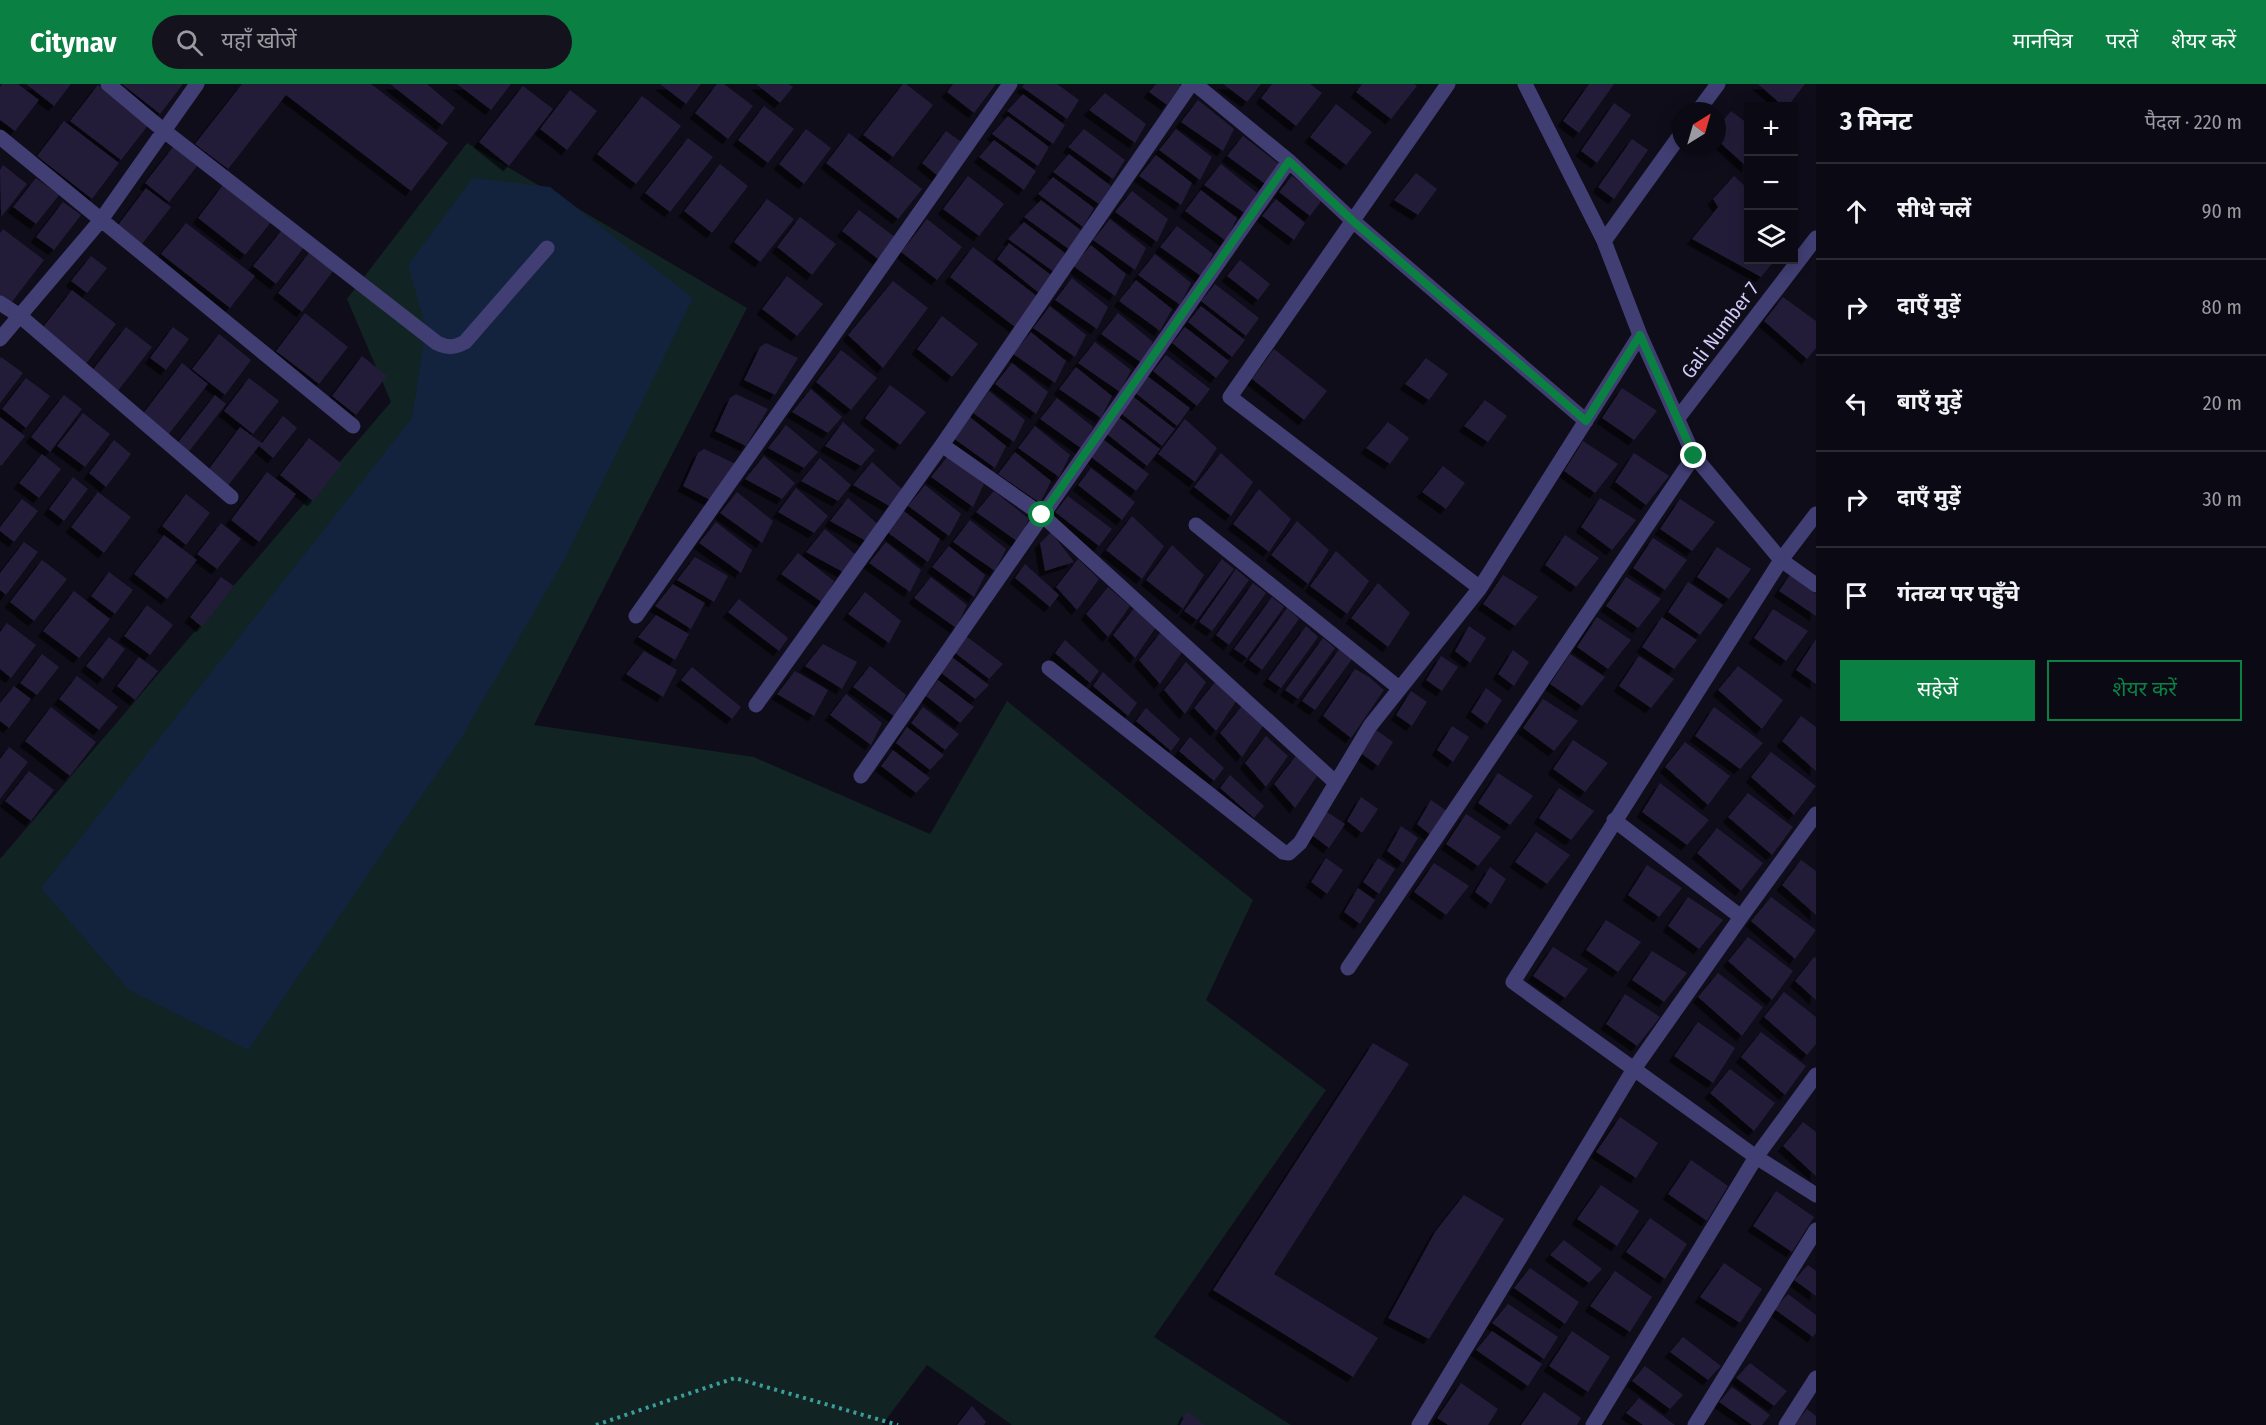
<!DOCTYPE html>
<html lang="hi">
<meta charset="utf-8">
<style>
body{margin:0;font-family:"Fira Sans Condensed","Noto Sans Devanagari",sans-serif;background:#14131d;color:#f1f3f6}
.controls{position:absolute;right:18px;top:18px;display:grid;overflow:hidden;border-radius:0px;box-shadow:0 3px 15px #0003}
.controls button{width:54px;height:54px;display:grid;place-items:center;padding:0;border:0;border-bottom:2px solid #2b2b34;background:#0b0a14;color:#f1f3f6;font:30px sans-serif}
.compass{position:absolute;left:1672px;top:18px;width:54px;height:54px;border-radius:50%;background:#0b0a14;box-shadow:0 3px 15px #0003;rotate:37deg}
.stop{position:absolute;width:18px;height:18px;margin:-14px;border:4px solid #0b8043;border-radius:50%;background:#fff}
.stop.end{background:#0b8043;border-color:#fff;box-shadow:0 2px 6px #0008}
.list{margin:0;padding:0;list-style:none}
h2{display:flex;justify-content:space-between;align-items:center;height:78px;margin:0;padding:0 24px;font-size:26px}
h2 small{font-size:20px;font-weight:400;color:#9a9aa0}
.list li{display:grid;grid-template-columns:39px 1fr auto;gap:18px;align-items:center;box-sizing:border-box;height:96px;padding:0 24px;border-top:2px solid #2b2b34}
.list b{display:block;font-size:22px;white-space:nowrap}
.list em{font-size:20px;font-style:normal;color:#9a9aa0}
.actions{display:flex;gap:12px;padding:18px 24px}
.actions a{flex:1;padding:14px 0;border:2px solid #0b8043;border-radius:0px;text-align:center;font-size:21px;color:#0b8043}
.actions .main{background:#0b8043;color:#fff}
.icon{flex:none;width:33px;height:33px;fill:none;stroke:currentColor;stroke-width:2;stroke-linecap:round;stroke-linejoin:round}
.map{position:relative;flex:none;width:1816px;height:1341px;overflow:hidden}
header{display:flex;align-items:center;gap:36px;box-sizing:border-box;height:84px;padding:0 30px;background:#0b8043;color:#fff}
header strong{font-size:28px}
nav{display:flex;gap:33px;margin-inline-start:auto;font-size:21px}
.search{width:420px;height:54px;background:#14131d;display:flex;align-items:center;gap:15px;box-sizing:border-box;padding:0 21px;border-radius:33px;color:#9a9aa0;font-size:22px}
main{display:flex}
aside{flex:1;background:#0b0a14}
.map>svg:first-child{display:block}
</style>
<header>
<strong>Citynav</strong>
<div class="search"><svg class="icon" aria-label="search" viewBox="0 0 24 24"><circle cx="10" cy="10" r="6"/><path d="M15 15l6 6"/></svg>यहाँ खोजें</div>
<nav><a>मानचित्र</a><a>परतें</a><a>शेयर करें</a></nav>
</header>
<main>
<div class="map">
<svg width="1816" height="1341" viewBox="0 0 1816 1341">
<defs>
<filter id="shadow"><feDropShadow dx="-5.5" dy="5.5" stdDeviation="0" flood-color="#0009"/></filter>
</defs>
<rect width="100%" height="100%" fill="#0f0d1a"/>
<path fill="#112323" d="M467 59 747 224 534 641 754 673 930 750 1007 617 1253 816 1206 916 1326 1006 1154 1253 1291 1341H1012L927 1281 882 1341H0V775L391 318 347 215Z"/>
<path fill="#13233d" d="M473 94 550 103 693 214 564 476 463 651 248 966 129 906 41 804 412 334 426 244 408 181Z"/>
<path fill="#221c38" filter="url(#shadow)" d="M2 0H18L39 16 15 47 0 36V3Z
M26 0H71L54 22Z
M122 0H183L160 30Z
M242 0H371L448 59 411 107 286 11 228 85 195 60Z
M390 0H427L455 24 442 41Z
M457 0H511L491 26Z
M660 0H701L686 20Z
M717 0H724L753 22 728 55 695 29Z
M756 0H789L793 3 780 19Z
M903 0H906L933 21 893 73 863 51Z
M953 0H996L974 29 947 8Z
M1024 0H1057L1079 16 1067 35 1022 3Z
M1156 0H1179L1181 1 1167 21 1149 8Z
M1223 0H1261L1247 18Z
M1272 0H1310L1322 9 1296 42 1261 14Z
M1362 0H1414L1417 2 1391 35 1356 8Z
M1589 0H1614L1579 49 1563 37Z
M1758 0H1805L1788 22H1783Z
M98 1 149 40 121 76 70 37Z
M523 2 553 25 509 82 479 58Z
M570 6 597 27 567 66 540 45Z
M1105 9 1146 40 1135 59 1089 26Z
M1023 10 1065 41 1053 60 1007 27Z
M642 12 681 42 636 100 597 70Z
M1198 16 1234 45 1223 67 1181 38Z
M1614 19 1631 31 1597 79 1581 67Z
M1336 20 1372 48 1346 81 1310 53Z
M764 22 794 45 768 79 738 56Z
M1731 27 1748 40V84L1717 56V44Z
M1008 32 1049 63 1038 82 992 50Z
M64 37 119 79 92 115 37 72Z
M806 45 831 64 804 100 779 80Z
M1084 45 1125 76 1113 95 1068 63Z
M1176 45 1212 73 1200 96 1159 66Z
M946 47 963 59 938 92 922 79Z
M849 49 922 105 898 135 826 79Z
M1243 52 1279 80 1268 102 1227 72Z
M688 54 713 73 670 128 645 109Z
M1632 55 1648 66 1614 115 1598 103Z
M994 56 1036 87 1024 106 979 73Z
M173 63 197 82 169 118 145 99Z
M1069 70 1111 102 1099 120 1053 88Z
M1156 71 1192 99 1181 121 1139 92Z
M720 80 748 102 712 149 684 127Z
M1221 80 1257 109 1246 130 1204 101Z
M3 81 27 100 1 133 0 86Z
M1416 89 1437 105 1418 131 1394 116Z
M968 92 1004 120 979 152 943 125Z
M1292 92 1322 116 1310 132 1279 108Z
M1734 92 1748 105V176H1775L1761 193 1692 155 1718 123 1713 115Z
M1053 93 1094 124 1083 143 1038 110Z
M36 94 59 111 36 140 13 123Z
M223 101 271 138 245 171 198 134Z
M146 104 171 123 142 160 118 141Z
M1201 106 1237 134 1226 157 1185 127Z
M1132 107 1168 135 1157 158 1115 128Z
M767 115 794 135 760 178 734 158Z
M1276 115 1305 139 1294 156 1262 132Z
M1041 116 1082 147 1070 166 1024 133Z
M63 118 81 131 54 166 36 153Z
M859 126 900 157 883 179 842 147Z
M800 133 836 160 812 191 777 163Z
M927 135 962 163 937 196 901 168Z
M1110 135 1146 164 1135 186 1093 156Z
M1024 138 1065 169 1054 188 1008 155Z
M186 139 255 192 230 224 161 170Z
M1177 142 1213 170 1202 193 1160 163Z
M3 145 44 176 8 223 0 216V149Z
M282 146 304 163 276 200 253 182Z
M1009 159 1051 191 1039 209 997 175Z
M1091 161 1126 190 1115 212 1073 182Z
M973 163 1038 213 1015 243 950 193Z
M309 169 333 187 302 228 278 209Z
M1155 170 1191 199 1180 221 1138 191Z
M91 172 107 184 87 209 71 197Z
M1240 176 1270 200 1258 216 1227 192Z
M787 192 823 220 797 252 762 225Z
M1072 194 1108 223 1097 245 1055 216Z
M1136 196 1172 225 1160 247 1119 217Z
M893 197 928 224 883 284 848 251Z
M1215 200 1259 234 1246 252 1201 217Z
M72 206 116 240 85 281 40 247Z
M1783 213 1816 237V264L1807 275 1764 237Z
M1050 222 1086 251 1075 273 1033 244Z
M1201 222 1245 256 1232 273 1188 238Z
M305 229 348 263 319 300 276 267Z
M1118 229 1153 258 1143 280 1101 250Z
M942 232 978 260 952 293 917 265Z
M126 243 152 263 117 308 91 288Z
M173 243 189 255 166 286 150 274Z
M1185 243 1229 277 1216 294 1172 259Z
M1031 248 1066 277 1055 299 1013 270Z
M219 250 251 276 225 311 192 285Z
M1095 258 1131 286 1120 308 1078 279Z
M766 259 798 274 775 311 744 296 760 263Z
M1274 265 1327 307 1304 336 1252 295Z
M841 266 877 294 851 326 816 298Z
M1166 271 1210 305 1197 322 1153 287Z
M362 272 387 292 356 331 332 312Z
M1 273 23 289 0 319V275Z
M1426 274 1448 290 1429 316 1405 300Z
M182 279 208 300 168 351 142 331Z
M1012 279 1048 308 1036 330 995 300Z
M1076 283 1112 312 1101 334 1059 305Z
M1146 291 1190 324 1177 342 1133 307Z
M26 294 50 312 26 344 2 325Z
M249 294 279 317 253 350 224 327Z
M890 301 926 328 900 361 865 334Z
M1622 304 1657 327 1634 356 1602 334Z
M811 305 842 333 828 349 792 328Z
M989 307 1025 336 1014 358 973 329Z
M736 310 768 325 746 362 715 347 730 314Z
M64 311 82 325 50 368 31 353Z
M215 311 226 320 187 370 176 361Z
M1131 311 1175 345 1162 362 1118 327Z
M1057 314 1093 343 1082 365 1040 335Z
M1485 316 1507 332 1488 358 1464 342Z
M83 329 110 350 85 383 57 362Z
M1116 331 1160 365 1147 382 1103 347Z
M283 332 297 344 273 374 259 362 226 404 206 389 240 343 262 359Z
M0 333 25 352 1 382 0 381Z
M970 333 1006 362 995 384 953 354Z
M1185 335 1217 364 1195 398 1158 370Z
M843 338 875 366 861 382 825 362Z
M1388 338 1409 354 1390 380 1366 364Z
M786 341 818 368 804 384 768 364Z
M1035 342 1070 371 1059 393 1018 364Z
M309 354 342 380 313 417 280 391Z
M114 356 131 370 106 403 89 389Z
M1104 356 1149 390 1136 407 1091 373Z
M1583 357 1618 380 1595 409 1564 387Z
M704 365 736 380 714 418 683 402 698 369Z
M1015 368 1051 397 1040 419 998 390Z
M1221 369 1253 398 1231 432 1194 403Z
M1634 369 1669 392 1646 421 1615 398Z
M42 370 61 385 39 414 19 399Z
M764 372 795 399 782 415 745 395Z
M948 372 984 400 973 423 931 393Z
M820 374 851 401 838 417 801 397Z
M872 378 903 406 889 422 853 401Z
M1443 382 1465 399 1446 425 1422 408Z
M1091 384 1135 418 1122 436 1078 401Z
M267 388 296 410 259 458 231 436Z
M73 393 88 405 64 437 49 425Z
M925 401 961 430 949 452 908 422Z
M796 404 828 432 814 449 778 428Z
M1259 405 1291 435 1269 468 1233 440Z
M994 407 1029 435 1018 458 976 428Z
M98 408 131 433 104 469 71 443Z
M737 408 773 437 762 459 720 429Z
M186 410 210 429 186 461 162 442Z
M1068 412 1112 445 1099 462 1055 428Z
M848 414 879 441 866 457 830 437Z
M1600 414 1636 436 1612 466 1581 443Z
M22 415 38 427 14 458 0 447V443Z
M1680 415 1715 438 1692 467 1660 445Z
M904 427 940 455 928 478 887 448Z
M1132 432 1164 462 1142 495 1106 466Z
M970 436 1006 465 995 487 953 458Z
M1297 437 1329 466 1308 500 1271 471Z
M716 438 752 466 741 489 699 459Z
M221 439 241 455 217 485 197 470Z
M825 445 856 471 843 488 806 468Z
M1051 448 1074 478 1045 487 1040 459Z
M164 451 197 476 167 515 134 490Z
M1565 451 1599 474 1576 503 1545 481Z
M1653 454 1687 476 1665 506 1633 484Z
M24 458 38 468 6 511 0 506V489Z
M886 458 921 486 910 508 869 479Z
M1172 461 1204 491 1183 525 1146 496Z
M949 462 985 491 974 513 932 483Z
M1717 463 1751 485 1729 515 1697 493Z
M1336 467 1369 497 1347 530 1310 502Z
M798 469 834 497 823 519 781 490Z
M695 473 728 492 714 518 677 496Z
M1078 475 1099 495 1077 526 1056 503Z
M1222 475 1234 485 1197 536 1184 527Z
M42 476 67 495 34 537 10 518Z
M1025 480 1059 511 1050 523 1015 494Z
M1236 485 1249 496 1212 547 1199 538Z
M109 488 133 506 115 530 91 512Z
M1503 491 1538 513 1515 542 1483 520Z
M1790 491 1816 510V532L1779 507Z
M221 493 234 502 202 543 190 533Z
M931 493 967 521 956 544 914 514Z
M1626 493 1661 515 1638 544 1606 522Z
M1688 498 1723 521 1700 551 1668 528Z
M1253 499 1266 509 1229 561 1216 551Z
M1378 499 1410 529 1388 563 1351 534Z
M673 500 705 519 691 545 655 522Z
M1108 503 1130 522 1108 553 1086 530Z
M74 507 110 535 79 574 43 547Z
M865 508 901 537 889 559 848 530Z
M1272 513 1284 523 1247 574 1234 565Z
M739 515 788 554 779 567 728 528Z
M147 521 173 541 150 571 124 552Z
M1135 523 1156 543 1135 574 1113 551Z
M1287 524 1299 535 1262 586 1249 576Z
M1773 525 1808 547 1786 577 1754 554Z
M656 531 689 550 675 576 638 553Z
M1597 533 1631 556 1608 585 1577 563Z
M1662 533 1697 556 1674 585 1642 563Z
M7 539 36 561 11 594 0 585V548Z
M1306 542 1318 553 1281 604 1268 595Z
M1469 542 1486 554 1470 579 1455 567Z
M1161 548 1182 568 1160 600 1139 576Z
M966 552 1003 580 989 595 954 568Z
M109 553 125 565 103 595 86 582Z
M1323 554 1335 564 1298 615 1285 606Z
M1816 555V600L1796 586Z
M1065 556 1099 587 1090 599 1055 569Z
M823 560 857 578 842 605 805 582Z
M1340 564 1352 575 1315 626 1302 617Z
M1513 566 1529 578 1514 602 1498 590Z
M644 567 677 586 663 613 626 590Z
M42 570 59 583 37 611 20 599Z
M1570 570 1605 593 1582 622 1550 600Z
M1441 572 1458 583 1442 607 1426 596Z
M1639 572 1674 595 1651 624 1619 602Z
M139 573 158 587 135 616 117 602Z
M952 573 989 601 975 615 940 588Z
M1186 578 1206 598 1185 630 1164 606Z
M870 582 906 611 895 633 853 603Z
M1738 582 1783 616 1762 645 1718 606Z
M692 583 741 623 732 635 681 596Z
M1355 585 1369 593 1384 606 1351 654 1323 632Z
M795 587 828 606 814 632 777 610Z
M1103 588 1137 619 1128 632 1093 602Z
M77 592 118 623 99 646 59 615Z
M938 596 974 623 960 639 926 612Z
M1216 597 1237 616 1216 647 1194 624Z
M14 602 31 615 9 644 0 637V619Z
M1486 604 1502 616 1487 640 1471 628Z
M1411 607 1427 618 1412 642 1396 631Z
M846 610 882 639 871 661 830 631Z
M1543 615 1578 637 1554 667 1523 644Z
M1242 622 1263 642 1242 673 1220 649Z
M51 623 96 658 70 692 25 657Z
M923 623 959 650 945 666 911 639Z
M1714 623 1763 659 1740 685 1695 652Z
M1146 624 1180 655 1171 667 1136 637Z
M1801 632 1816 643V687L1782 657Z
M1452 642 1469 653 1453 678 1437 666Z
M907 643 944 671 930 686 896 659Z
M1376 646 1393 658 1378 682 1362 670Z
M1266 652 1288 672 1266 703 1245 679Z
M1190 653 1224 684 1214 697 1179 667Z
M1573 656 1608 679 1585 708 1553 685Z
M1685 658 1730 692 1708 721 1665 683Z
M9 663 28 678 0 715V675Z
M893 666 930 694 916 709 881 682Z
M1771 668 1816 702 1794 731 1751 693Z
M1296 672 1317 692 1295 724 1274 700Z
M29 687 54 706 31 737 5 717Z
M1498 689 1533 712 1510 741 1478 719Z
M1230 691 1264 722 1254 734 1220 704Z
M1660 699 1709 736 1687 761 1642 728Z
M1559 704 1594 727 1571 756 1539 734Z
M1748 709 1793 743 1772 771 1728 733Z
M1361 713 1378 725 1362 749 1347 737Z
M1431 716 1448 728 1432 752 1417 740Z
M1327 728 1345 740 1329 764 1313 752Z
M1466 730 1501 753 1478 782 1446 760Z
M1401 742 1418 754 1403 779 1387 767Z
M1717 744 1763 779 1741 807 1697 769Z
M1536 748 1570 771 1547 800 1515 778Z
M1326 774 1343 786 1327 810 1311 798Z
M1378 774 1395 785 1379 810 1363 798Z
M1801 776 1816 787V831L1782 801Z
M1434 779 1469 802 1446 831 1414 808Z
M1647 781 1682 804 1659 833 1628 811Z
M1490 783 1506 795 1491 820 1475 808Z
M1358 804 1375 816 1360 840 1344 828Z
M1688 813 1723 836 1699 865 1668 842Z
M1771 813 1816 846 1795 875 1751 837Z
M1606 836 1641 858 1618 888 1586 866Z
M1748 853 1793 887 1772 916 1728 877Z
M1553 863 1588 885 1565 914 1533 892Z
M1652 867 1687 889 1664 918 1632 896Z
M1814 873 1816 874V916L1795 897Z
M1718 889 1763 923 1742 952 1698 913Z
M1784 908 1816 933V960L1807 971 1764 933Z
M1625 910 1660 933 1637 962 1606 940Z
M1698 938 1735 964 1713 999 1674 972Z
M1761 948 1806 982 1785 1011 1741 973Z
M1373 959 1409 980 1274 1190 1378 1254 1353 1293 1213 1206Z
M1730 985 1775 1019 1754 1047 1710 1009Z
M1620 1033 1658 1059 1636 1094 1596 1068Z
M1803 1038 1816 1048V1092L1783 1062Z
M1691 1076 1728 1102 1707 1137 1668 1110Z
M1601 1101 1639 1127 1617 1162 1577 1135Z
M1776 1107 1814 1133 1792 1168 1753 1142Z
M1464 1111 1504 1135 1429 1255 1388 1234 1435 1148Z
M1650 1134 1687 1160 1665 1195 1626 1168Z
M1564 1156 1602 1185 1589 1199 1550 1171Z
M1724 1179 1762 1205 1740 1239 1700 1213Z
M1808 1181 1816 1187V1212L1794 1196Z
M1530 1184 1579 1218 1565 1240 1514 1204Z
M1615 1187 1652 1213 1630 1248 1590 1222Z
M1788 1210 1816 1231V1249L1813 1253 1774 1225Z
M1508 1220 1558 1253 1544 1275 1492 1239Z
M1492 1247 1542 1280 1528 1302 1476 1266Z
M1572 1247 1610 1273 1588 1308 1549 1282Z
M1683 1253 1721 1282 1708 1296 1670 1268Z
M1750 1279 1787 1307 1774 1322 1736 1294Z
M1645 1282 1683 1311 1670 1325 1632 1297Z
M1461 1299 1498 1325 1488 1341H1448L1437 1334Z
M1732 1303 1770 1331 1762 1341H1752L1719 1318Z
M1544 1308 1581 1334 1577 1341H1521Z
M1639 1314 1675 1341H1643L1626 1329Z
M972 1322 986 1338 984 1341H957Z
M1807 1325 1816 1332V1341H1794Z
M1187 1327 1205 1341H1180Z"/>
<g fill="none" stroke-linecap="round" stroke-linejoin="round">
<path stroke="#3b9e99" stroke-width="4" stroke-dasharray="3 4.5" stroke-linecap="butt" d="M596 1341 735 1294 898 1341"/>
<path stroke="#413e73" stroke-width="15" d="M108 0 163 46 437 259C448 264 454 264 465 258L547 164
M1195 0 1289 77 1353 137 1586 337
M1448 0 1230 313 1480 504
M1525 0 1604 157 1640 251 1694 372 1781 476 1816 501
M1698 27 1718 0
M0 53 353 342
M1604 157 1681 50
M0 219 20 232 231 413
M0 255 101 136 197 0
M1678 334 1816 154
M942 361 1042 431 1335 698
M1816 430 1781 476 1513 898 1756 1073 1816 1111
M1196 441 1399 604
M636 532 1010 0
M1049 584 1283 768 1289 769 1300 759 1370 642 1480 504 1640 251
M756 621 942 361 1191 0
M861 692 1289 77
M1614 736 1741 833
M1348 884 1694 372
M1419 1341 1634 985 1741 833 1816 730
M1593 1341 1756 1073 1816 991
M1695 1341 1816 1146
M1786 1341 1816 1294"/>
</g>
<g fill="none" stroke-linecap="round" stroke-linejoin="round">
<path stroke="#0b8043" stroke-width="8" d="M1042 431 1289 77 1353 137 1586 337 1640 251 1694 372"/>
</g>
<g text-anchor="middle" stroke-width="5" stroke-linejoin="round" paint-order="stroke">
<g font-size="20" fill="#d2cdf8" stroke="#0f0d1a">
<text transform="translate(1720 246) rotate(-53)" y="7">Gali Number 7</text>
</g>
</g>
</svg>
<div class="controls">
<button>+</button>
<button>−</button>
<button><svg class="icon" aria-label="layers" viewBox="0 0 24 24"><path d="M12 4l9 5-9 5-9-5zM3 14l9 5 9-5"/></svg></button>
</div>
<svg class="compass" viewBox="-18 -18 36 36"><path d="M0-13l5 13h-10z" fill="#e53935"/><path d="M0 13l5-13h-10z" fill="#9a9aa0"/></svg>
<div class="stop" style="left:1042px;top:431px"></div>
<div class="stop end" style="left:1694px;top:372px"></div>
</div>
<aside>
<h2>3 मिनट<small>पैदल · 220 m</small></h2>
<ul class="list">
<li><svg class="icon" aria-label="ahead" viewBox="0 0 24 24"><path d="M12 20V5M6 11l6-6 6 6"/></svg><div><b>सीधे चलें</b></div><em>90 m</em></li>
<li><svg class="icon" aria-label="right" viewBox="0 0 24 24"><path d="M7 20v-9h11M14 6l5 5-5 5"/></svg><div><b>दाएँ मुड़ें</b></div><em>80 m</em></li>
<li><svg class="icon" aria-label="left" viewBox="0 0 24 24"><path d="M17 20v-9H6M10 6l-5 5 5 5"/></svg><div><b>बाएँ मुड़ें</b></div><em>20 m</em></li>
<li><svg class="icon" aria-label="right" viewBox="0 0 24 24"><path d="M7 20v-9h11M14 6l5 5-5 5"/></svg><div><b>दाएँ मुड़ें</b></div><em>30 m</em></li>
<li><svg class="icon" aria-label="arrive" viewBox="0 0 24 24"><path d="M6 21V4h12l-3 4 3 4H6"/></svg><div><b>गंतव्य पर पहुँचे</b></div></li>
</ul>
<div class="actions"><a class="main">सहेजें</a><a>शेयर करें</a></div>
</aside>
</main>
